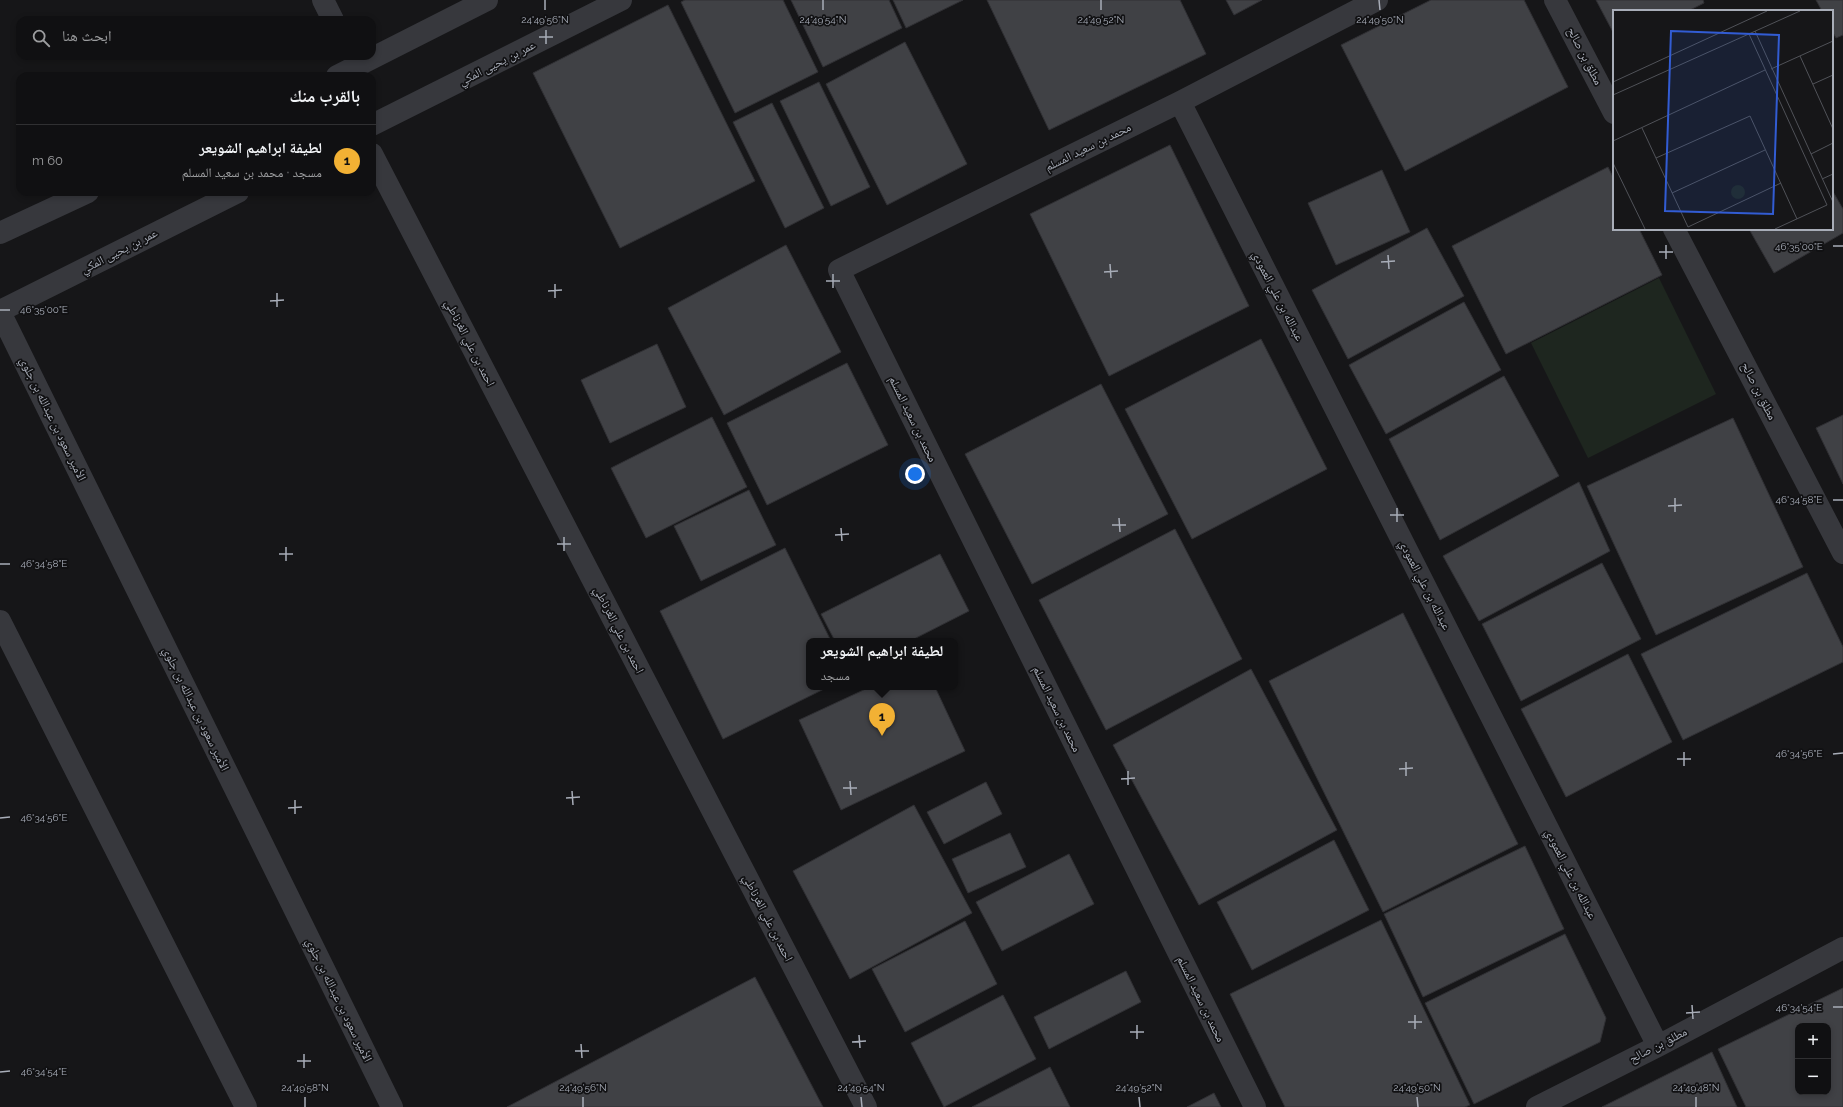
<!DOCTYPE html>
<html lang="ar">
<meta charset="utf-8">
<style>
body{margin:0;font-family:Raleway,"Noto Naskh Arabic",sans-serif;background:#19191b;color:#f1f3f6;direction:rtl}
.controls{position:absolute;right:12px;bottom:12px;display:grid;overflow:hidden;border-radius:8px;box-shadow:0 2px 6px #0003}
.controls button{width:36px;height:36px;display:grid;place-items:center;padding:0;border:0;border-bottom:1px solid #303032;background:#101012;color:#f1f3f6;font:20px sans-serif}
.you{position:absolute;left:915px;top:474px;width:14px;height:14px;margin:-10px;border:3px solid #fff;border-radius:50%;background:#1a73e8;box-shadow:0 0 0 6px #1a73e833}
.badge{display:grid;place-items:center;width:26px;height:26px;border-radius:50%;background:#f2b134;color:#111;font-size:13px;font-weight:700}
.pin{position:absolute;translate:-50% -33px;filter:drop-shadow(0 1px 2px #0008)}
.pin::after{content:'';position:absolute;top:21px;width:14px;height:12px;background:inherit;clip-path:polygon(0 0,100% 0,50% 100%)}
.popup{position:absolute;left:806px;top:638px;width:152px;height:52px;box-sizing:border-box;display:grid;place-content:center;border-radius:8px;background:#101012;filter:drop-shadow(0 1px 3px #0005);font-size:13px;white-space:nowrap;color:#9c9d9f}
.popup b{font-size:15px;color:#f1f3f6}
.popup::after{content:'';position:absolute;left:50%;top:100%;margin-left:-8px;border:8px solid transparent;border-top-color:#101012}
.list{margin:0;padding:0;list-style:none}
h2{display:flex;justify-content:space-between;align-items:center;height:52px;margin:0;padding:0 16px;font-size:17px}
h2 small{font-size:13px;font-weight:400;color:#9c9d9f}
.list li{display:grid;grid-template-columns:26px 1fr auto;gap:12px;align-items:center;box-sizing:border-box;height:72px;padding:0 16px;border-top:1px solid #303032}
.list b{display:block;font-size:15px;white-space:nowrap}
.list p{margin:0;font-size:13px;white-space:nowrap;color:#9c9d9f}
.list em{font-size:13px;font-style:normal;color:#9c9d9f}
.icon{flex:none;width:22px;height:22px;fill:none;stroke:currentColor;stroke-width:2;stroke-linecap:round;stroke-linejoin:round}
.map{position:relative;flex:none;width:1843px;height:1107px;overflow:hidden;direction:ltr}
.search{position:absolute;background:#101012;box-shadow:0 2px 6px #0003;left:16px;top:16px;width:360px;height:44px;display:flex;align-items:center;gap:10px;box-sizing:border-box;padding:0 14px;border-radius:12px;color:#9c9d9f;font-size:15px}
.panel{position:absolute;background:#101012;box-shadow:0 2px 6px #0003;left:16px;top:72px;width:360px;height:124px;border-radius:12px;direction:rtl}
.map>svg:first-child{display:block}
</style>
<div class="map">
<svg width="1843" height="1107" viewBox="0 0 1843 1107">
<rect width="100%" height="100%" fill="#161618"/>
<path fill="#1e261f" d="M1659 278 1716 394 1588 458 1531 343Z"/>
<path fill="#404145" stroke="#303034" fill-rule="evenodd" d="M685 0H783L818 72 735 113 681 2Z
M791 0H889L902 28 823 67Z
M893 0H963L906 28Z
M987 0H1180L1206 54 1049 130Z
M1226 0H1262L1234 15Z
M1431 0H1524L1568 87 1405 171 1341 45Z
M1596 0H1703L1704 3 1688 11H1614V34Z
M1816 0H1843V35L1836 38 1832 31V11H1822Z
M668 5 755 181 620 248 533 73Z
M905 42 967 164 887 205 826 84Z
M819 82 870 187 831 206 780 101Z
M772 103 824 208 785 228 733 122Z
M1170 145 1249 306 1109 376 1030 214Z
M1608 167 1614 179V229H1639L1662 275 1506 354 1452 246Z
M1382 170 1410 232 1336 265 1308 203Z
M1832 190 1843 209V233L1774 273 1749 229H1832Z
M1427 228 1464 296 1348 359 1312 290Z
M786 245 841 352 724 415 668 308Z
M1464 302 1501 370 1386 434 1349 365Z
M1261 339 1327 469 1192 539 1125 409Z
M657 344 686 407 610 443 581 380Z
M847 363 888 445 767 505 727 423Z
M1504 376 1559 476 1440 540 1389 439Z
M1101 384 1168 514 1032 584 965 454Z
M1843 415V484L1816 428Z
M712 417 747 487 646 538 611 468Z
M1733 418 1803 567 1656 635 1587 486Z
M1579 482 1610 551 1479 621 1443 556Z
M749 490 776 545 701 581 674 526Z
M1175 529 1242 659 1106 730 1039 600Z
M785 548 831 641H809V687H828L723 739 660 611Z
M940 554 969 611 910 641H835L821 614Z
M1602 563 1641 639 1521 701 1482 624Z
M1807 573 1843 647V662L1683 740 1641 654Z
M1403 613 1518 844 1383 912 1269 681Z
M1628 654 1672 742 1566 797 1521 709Z
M1251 669 1337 830 1199 905 1113 745Z
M870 687H935L965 751 841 810 799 720Z
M986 782 1002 814 944 844 927 812Z
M914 805 972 913 850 979 793 871Z
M1010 833 1026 867 968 893 952 859Z
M1334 840 1369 910 1252 970 1217 902Z
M1525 846 1564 929 1423 997 1384 914Z
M1069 854 1094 904 1002 951 976 902Z
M1381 920 1470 1105 1465 1107H1285L1230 994Z
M965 921 997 984 905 1032 872 969Z
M1565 934 1606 1018 1600 1042 1474 1104 1425 1003Z
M1126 971 1141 1002 1049 1049 1034 1017Z
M755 977 823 1107H507Z
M1843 988V1107H1746L1718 1049ZM1798 1026H1828V1092H1798Z
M1003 995 1036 1059 944 1107 911 1043Z
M1712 1052 1737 1107H1602Z
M1050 1067 1070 1107H972Z
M1214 1093 1221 1107H1187Z"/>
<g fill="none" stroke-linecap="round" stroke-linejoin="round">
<path stroke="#37383d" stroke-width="22" d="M323 0 333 20
M1555 0 1614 113
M337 76 487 0
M1180 102 1658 1046
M372 125 621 0
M372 154 866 1107
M1674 229 1843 553
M0 233 88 192
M0 311 238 192
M0 312 392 1107
M0 621 246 1107
M1255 1107 839 270 1180 102 1377 0
M1537 1107 1658 1046 1843 948"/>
</g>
<path fill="none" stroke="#a8adb8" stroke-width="1.5" d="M545 0V10M823 0V10M1101 0V10M1379 0 1380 10M546 30V44M539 37H553M1666 245V259M1833 246H1843M1659 252H1673M1388 255 1389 269M1381 262 1395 261M1110 264 1111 278M1104 272 1118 271M833 274V288M826 281H840M555 284V298M548 291 562 290M277 293V307M270 301 284 300M0 310H10M1675 498V512M1833 500H1843M1668 506 1682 505M1397 508V522M1390 515H1404M1119 518 1120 532M1112 525H1126M841 528 842 541M835 535 849 534M564 537V551M557 544H571M286 547V561M279 554H293M0 564H10M1684 752V766M1833 754 1843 753M1677 759H1691M1406 762V776M1399 769 1413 768M1128 771V785M1121 779 1135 778M850 781 851 795M843 788H857M572 791 573 805M566 798 580 797M295 800V814M288 808 302 807M0 818 10 817M1692 1005 1693 1019M1833 1007H1843M1686 1013 1700 1012M1415 1015V1029M1408 1022H1422M1137 1025V1039M1130 1032H1144M859 1035 860 1048M852 1042 866 1041M581 1044 582 1058M575 1051H589M304 1054V1068M297 1061H311M0 1072 10 1071M305 1097V1107M583 1097V1107M861 1097 862 1107M1139 1097 1140 1107M1417 1097 1418 1107M1696 1097V1107"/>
<g text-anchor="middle" stroke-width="3.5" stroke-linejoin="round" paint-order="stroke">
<g font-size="12" fill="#a8adb8" stroke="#111113">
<text transform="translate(1585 56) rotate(63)" y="4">مطلق بن صالح</text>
<text transform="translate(497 63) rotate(-27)" y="4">عمر بن يحيى المكي</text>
<text transform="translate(1088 147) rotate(-26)" y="4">محمد بن سعيد المسلم</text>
<text transform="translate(119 251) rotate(-27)" y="4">عمر بن يحيى المكي</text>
<text transform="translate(1278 296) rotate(63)" y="4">عبدالله بن علي العمودي</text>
<text transform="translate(470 343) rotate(63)" y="4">احمد بن علي الغرناطي</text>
<text transform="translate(1759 391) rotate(63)" y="4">مطلق بن صالح</text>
<text transform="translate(53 419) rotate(64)" y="4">الأمير سعود بن عبدالله بن جلوي</text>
<text transform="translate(913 419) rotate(64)" y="4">محمد بن سعيد المسلم</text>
<text transform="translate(1425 585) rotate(63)" y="4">عبدالله بن علي العمودي</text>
<text transform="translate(619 630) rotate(63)" y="4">احمد بن علي الغرناطي</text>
<text transform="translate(196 709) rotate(64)" y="4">الأمير سعود بن عبدالله بن جلوي</text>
<text transform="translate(1057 709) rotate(64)" y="4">محمد بن سعيد المسلم</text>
<text transform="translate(1571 874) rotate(63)" y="4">عبدالله بن علي العمودي</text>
<text transform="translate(768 918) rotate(63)" y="4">احمد بن علي الغرناطي</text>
<text transform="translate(1201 999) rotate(64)" y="4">محمد بن سعيد المسلم</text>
<text transform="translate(339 1000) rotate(64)" y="4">الأمير سعود بن عبدالله بن جلوي</text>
<text transform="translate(1658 1045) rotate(-27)" y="4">مطلق بن صالح</text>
</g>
</g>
<g transform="translate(1613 10)">
<rect width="220" height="220" fill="#161618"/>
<path d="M118 182a7 7 0 1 1 14 0a7 7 0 1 1-14 0Z" fill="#1e261f"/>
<path fill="none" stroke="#505258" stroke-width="1" d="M142 21 220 192M136 24 214 195 162 219M187 46 220 119M158 59 220 31M0 72 154 1M200 74 220 65M0 85 187 1M29 118 75 217 168 173M0 131 152 60M198 144 220 133M43 148 137 106 184 209M0 153 32 219M209 169 220 164M59 183 152 140"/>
<path fill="#325cd3" fill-opacity="0.15" stroke="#325cd3" stroke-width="2" d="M58 21 166 25 160 204 52 201Z"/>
<rect width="220" height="220" fill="none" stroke="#a8adb8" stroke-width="2"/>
</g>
<g font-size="10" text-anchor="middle" fill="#a8adb8" stroke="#111113" stroke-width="3.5" stroke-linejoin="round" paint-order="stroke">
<text x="545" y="23">24°49'56"N</text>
<text x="823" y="23">24°49'54"N</text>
<text x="1101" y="23">24°49'52"N</text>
<text x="1380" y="23">24°49'50"N</text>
<text x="1799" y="250">46°35'00"E</text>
<text x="44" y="313">46°35'00"E</text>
<text x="1799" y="503">46°34'58"E</text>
<text x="44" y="567">46°34'58"E</text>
<text x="1799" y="757">46°34'56"E</text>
<text x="44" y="821">46°34'56"E</text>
<text x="1799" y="1011">46°34'54"E</text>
<text x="44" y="1075">46°34'54"E</text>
<text x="305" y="1091">24°49'58"N</text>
<text x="583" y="1091">24°49'56"N</text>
<text x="861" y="1091">24°49'54"N</text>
<text x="1139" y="1091">24°49'52"N</text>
<text x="1417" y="1091">24°49'50"N</text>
<text x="1696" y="1091">24°49'48"N</text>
</g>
</svg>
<div class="controls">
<button>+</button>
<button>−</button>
</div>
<div class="you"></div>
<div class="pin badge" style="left:882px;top:736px">1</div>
<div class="popup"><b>لطيفة ابراهيم الشويعر</b>مسجد</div>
<div class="search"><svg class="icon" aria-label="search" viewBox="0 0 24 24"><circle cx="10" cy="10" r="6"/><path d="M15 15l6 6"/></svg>ابحث هنا</div>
<section class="panel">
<h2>بالقرب منك<small></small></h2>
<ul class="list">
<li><span class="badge">1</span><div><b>لطيفة ابراهيم الشويعر</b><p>مسجد · محمد بن سعيد المسلم</p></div><em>60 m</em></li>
</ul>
</section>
</div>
